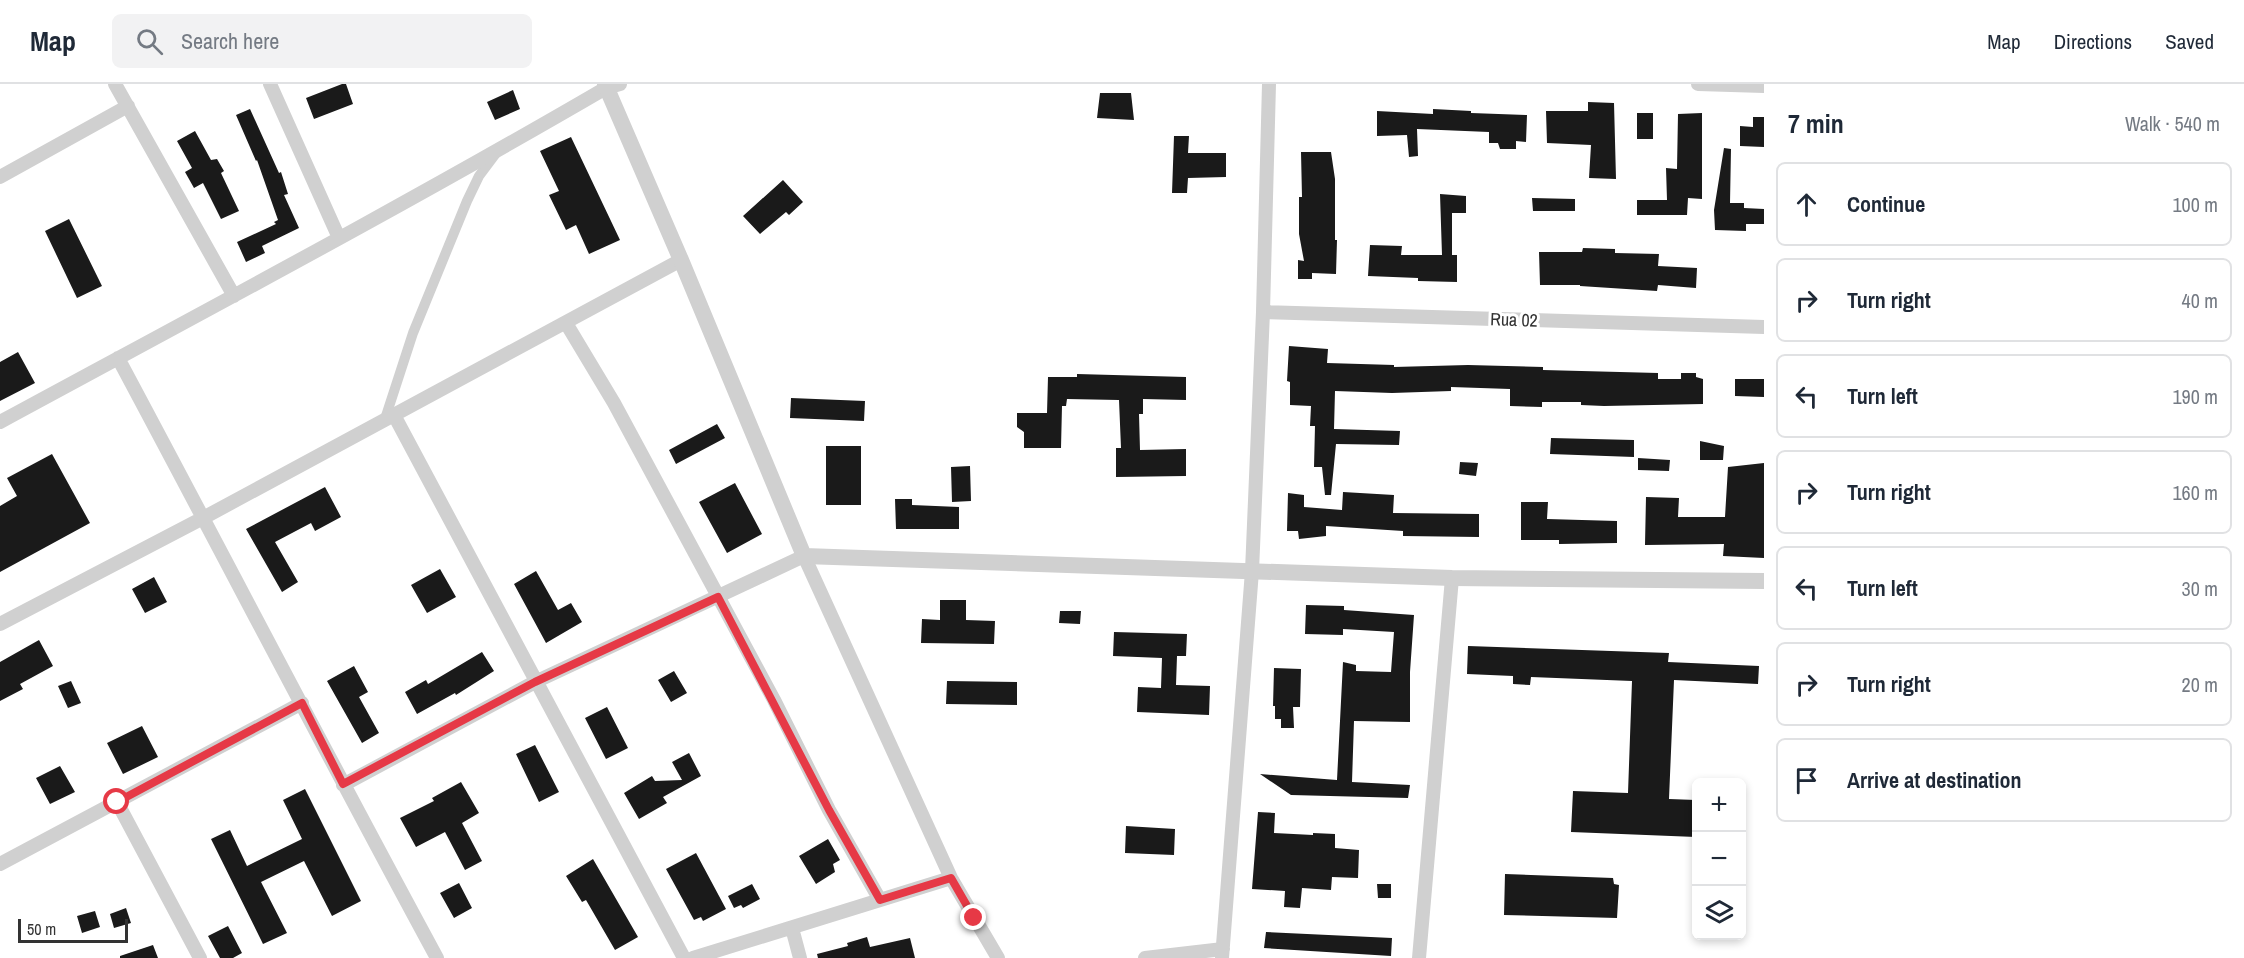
<!DOCTYPE html>
<meta charset="utf-8">
<style>
body{margin:0;font-family:"Archivo Narrow",sans-serif;background:#f2f2f3;color:#1f2937}
.controls{position:absolute;right:18px;bottom:18px;display:grid;overflow:hidden;border-radius:9px;box-shadow:0 3px 9px #0003}
.controls button{width:54px;height:54px;display:grid;place-items:center;padding:0;border:0;border-bottom:2px solid #e0e1e3;background:#fff;color:#1f2937;font:30px sans-serif}
.scale{position:absolute;left:18px;bottom:15px;width:110px;box-sizing:border-box;padding-left:6px;border:3px solid #333;border-top:0;font-size:16px;line-height:21px;white-space:nowrap;color:#333;-webkit-text-stroke:4px #fff;paint-order:stroke}
.stop{position:absolute;width:18px;height:18px;margin:-14px;border:4px solid #e63946;border-radius:50%;background:#fff}
.stop.end{background:#e63946;border-color:#fff;box-shadow:0 2px 6px #0008}
.list{margin:0;padding:0;list-style:none}
h2{display:flex;justify-content:space-between;align-items:center;height:78px;margin:0;padding:0 24px;font-size:26px}
h2 small{font-size:20px;font-weight:400;color:#747a83}
.list li{display:grid;grid-template-columns:39px 1fr auto;gap:18px;align-items:center;box-sizing:border-box;height:84px;margin:0 12px 12px;padding:0 12px;border:2px solid #e0e1e3;border-radius:9px}
.list b{display:block;font-size:22px;white-space:nowrap}
.list em{font-size:20px;font-style:normal;color:#747a83}
.icon{flex:none;width:33px;height:33px;fill:none;stroke:currentColor;stroke-width:2;stroke-linecap:round;stroke-linejoin:round}
.map{position:relative;flex:none;width:1764px;height:874px;overflow:hidden}
header{display:flex;align-items:center;gap:36px;box-sizing:border-box;height:84px;padding:0 30px;background:#fff;border-bottom:2px solid #e0e1e3}
header strong{font-size:28px}
nav{display:flex;gap:33px;margin-inline-start:auto;font-size:21px}
.search{width:420px;height:54px;background:#f2f2f3;display:flex;align-items:center;gap:15px;box-sizing:border-box;padding:0 21px;border-radius:9px;color:#747a83;font-size:22px}
main{display:flex}
aside{flex:1;background:#fff}
.map>svg:first-child{display:block}
</style>
<header>
<strong>Map</strong>
<div class="search"><svg class="icon" aria-label="search" viewBox="0 0 24 24"><circle cx="10" cy="10" r="6"/><path d="M15 15l6 6"/></svg>Search here</div>
<nav><a>Map</a><a>Directions</a><a>Saved</a></nav>
</header>
<main>
<div class="map">
<svg width="1764" height="874" viewBox="0 0 1764 874">
<rect width="100%" height="100%" fill="#fff"/>
<path fill="#1a1a1a" d="M342 0H346L353 20 314 35 306 14Z
M513 6 520 25 495 36 487 18Z
M1100 9H1131L1134 36 1097 34Z
M1588 18 1614 19 1616 95 1589 94 1591 61 1547 59 1546 27H1588Z
M250 25 279 89 281 88 288 110 284 111 299 144 262 162 265 169 246 178 237 158 276 140 274 138 278 136 257 76 256 77 236 31Z
M1433 25 1471 27V29L1527 31 1526 58 1516 57V65H1500L1498 59H1489V48L1417 45 1418 72 1409 73 1407 51 1377 52V27L1433 30Z
M1637 29H1653V55H1637Z
M1702 29V115L1688 114 1687 131H1637V116H1667L1666 84 1677 85 1678 30Z
M1753 33H1764V63L1740 62V42L1753 43Z
M195 47 211 76 217 75 224 87 221 89 239 127 221 135 203 99 194 104 185 88 192 84 177 57Z
M1174 52H1189L1188 69H1226V93L1188 94 1187 109H1172Z
M571 53 620 156 589 170 576 141 566 146 549 111 559 107 540 67Z
M1724 64 1731 65 1730 119H1744V124L1764 125V140H1746V147L1715 146 1714 126Z
M1301 68H1331L1335 95V156H1337L1336 190 1312 189V195H1298V176L1304 177 1299 150V113H1302Z
M783 96 803 118 789 131 786 128 760 150 743 132Z
M1440 110 1466 112V129H1452V171H1457V198L1418 197V194L1368 192 1370 161 1402 162 1401 171H1442Z
M1532 114 1575 115V127H1533Z
M69 135 102 202 77 214 45 147Z
M1583 164 1615 165V169L1659 170 1658 182 1697 184 1696 204 1658 201 1657 207 1580 202V201H1540L1539 168H1582Z
M1289 262 1328 265 1327 279 1394 281V283L1468 281 1543 283V286L1658 289V295H1681V289H1696V293L1703 295V320L1604 322 1581 321V318H1542V323L1510 322V305L1451 303V307L1392 309 1335 307 1334 345 1400 347 1399 361 1336 360 1331 411H1325L1322 383H1314L1315 342H1310L1311 322 1290 321V298L1287 297Z
M18 268 35 299 0 317V278Z
M1077 290 1186 293V316L1143 315V330H1139L1140 366 1186 365V392L1116 393V364H1121L1119 316 1067 315 1066 322H1062L1061 364H1024V348L1017 343V329H1047L1048 293H1077Z
M1735 295H1764V313L1735 312Z
M791 314 865 317 864 337 790 334Z
M717 340 725 354 676 380 669 366Z
M1551 354 1634 356V373L1550 370Z
M1700 357 1724 362 1723 376H1700Z
M826 362H861V421H826Z
M52 370 90 439 0 488V422L17 412 7 394Z
M1638 374 1670 376 1669 387 1638 386Z
M1460 378 1478 379 1476 392 1459 390Z
M1764 379V474L1723 472 1724 460 1645 461 1646 413 1679 414 1678 433H1725L1728 383Z
M970 382 971 417 952 418 951 383Z
M735 399 762 450 727 469 699 418Z
M325 403 341 433 315 447 311 439 275 458 298 498 282 508 246 445Z
M1343 408 1394 411 1393 429 1479 430V453L1403 452V447L1326 442V452L1299 455 1298 447H1287L1288 409 1304 411V423L1342 426Z
M895 415H912V421L959 423V445H896Z
M1521 418H1548L1547 435 1617 437V459L1559 460V456H1521Z
M440 485 456 513 427 529 411 501Z
M536 487 558 526 571 519 582 538 546 559 514 500Z
M154 493 167 518 145 529 132 505Z
M940 516H966V536L995 537 994 560 921 559 922 535 940 536Z
M1306 521 1344 522V526L1414 531 1410 588V638L1354 637 1352 698 1410 701 1408 714 1291 711 1260 690 1337 696 1343 578 1356 581V587L1391 588 1394 548 1343 545V551L1305 550Z
M1060 527H1081L1080 540 1059 539Z
M1114 548 1187 550 1186 572H1177L1176 601 1210 602 1209 631 1137 628 1138 603 1161 604 1162 574 1113 572Z
M39 556 53 582 20 600 23 605 0 617V578Z
M1468 562 1669 569 1668 578 1759 582 1758 600 1674 596 1669 715 1696 716V753L1571 748 1573 707 1628 709 1632 597 1531 593 1530 601 1513 600V592L1467 590Z
M482 568 494 587 456 611 455 609 417 630 405 608 426 596 428 600Z
M354 582 368 608 359 613 379 649 362 659 327 597Z
M1274 584 1301 585 1300 623H1293L1294 644H1281V635H1275V622H1273Z
M674 587 687 609 671 618 658 596Z
M71 597 81 619 68 624 58 602Z
M947 597 1017 598V621L946 620Z
M607 623 628 664 606 675 585 634Z
M142 642 158 673 123 690 107 659Z
M535 661 559 708 539 718 516 670Z
M689 669 701 692 663 713 667 719 639 735 624 709 652 692 655 697 682 696 672 678Z
M60 682 75 708 50 720 36 694Z
M461 698 479 729 462 739 482 777 465 786 445 748 416 763 400 734 434 717 432 714Z
M305 705 361 817 332 832 304 777 261 798 287 849 263 860 211 755 230 746 247 782 302 755 283 716Z
M1258 728 1275 729 1274 749 1313 751V749L1335 750V764L1359 766 1358 794 1332 793 1331 806 1302 804 1300 824 1284 823 1285 807 1252 805Z
M1126 742 1175 745 1174 771 1125 769Z
M828 755 840 776 833 780 835 788 816 800 799 772Z
M696 769 726 825 703 837 701 833 694 836 666 785Z
M593 775 638 853 615 866 586 816 582 818 566 792Z
M1505 790 1613 794 1614 800 1619 801 1617 834 1504 831Z
M459 799 472 824 454 834 440 809Z
M752 800 760 815 743 824 741 821 734 824 728 812Z
M1377 800H1391V814H1378Z
M126 824 131 839 114 844 110 830Z
M95 827 100 843 82 849 77 832Z
M228 842 242 869 233 874H220L208 852Z
M1266 848 1392 854 1391 872 1264 864Z
M867 853 870 863 910 854 915 874H818L817 870 848 862 847 859Z
M153 861 158 874H120V872Z"/>
<g fill="none" stroke-linecap="round" stroke-linejoin="round">
<path stroke="#d0d0d0" stroke-width="10" d="M384 338 413 249 467 117 479 92 497 68"/>
<path stroke="#d0d0d0" stroke-width="14" d="M115 0 234 212
M270 0 339 154
M1698 0 1764 2
M0 93 128 22
M1263 228 1764 243
M566 239 614 319 774 616 829 726 880 816
M118 274C225 474 329 675 437 874
M394 331 684 874
M0 338C203 228 407 120 606 4L620 0
M0 540 203 434 681 176
M343 701 535 598 804 472 951 794 998 874
M117 718 200 874
M0 780 302 619
M792 844 800 874
M693 874 951 794
M1145 874 1223 865
M1222 874 1252 487 1263 228 1269 0
M1419 874 1452 494"/>
<path stroke="#d0d0d0" stroke-width="16" d="M605 0 681 176 804 472 1452 494 1764 497"/>
</g>
<g fill="none" stroke-linecap="round" stroke-linejoin="round">
<path stroke="#e63946" stroke-width="8" d="M117 718 302 619 343 700 535 598 718 513 829 726 880 816 951 794 974 834"/>
</g>
<g text-anchor="middle" stroke-width="6" stroke-linejoin="round" paint-order="stroke">
<g font-size="18" fill="#333" stroke="#fff">
<text transform="translate(1514 236) rotate(2)" y="6">Rua 02</text>
</g>
</g>
</svg>
<div class="controls">
<button>+</button>
<button>−</button>
<button><svg class="icon" aria-label="layers" viewBox="0 0 24 24"><path d="M12 4l9 5-9 5-9-5zM3 14l9 5 9-5"/></svg></button>
</div>
<div class="scale">50 m</div>
<div class="stop" style="left:117px;top:718px"></div>
<div class="stop end" style="left:974px;top:834px"></div>
</div>
<aside>
<h2>7 min<small>Walk · 540 m</small></h2>
<ul class="list">
<li><svg class="icon" aria-label="ahead" viewBox="0 0 24 24"><path d="M12 20V5M6 11l6-6 6 6"/></svg><div><b>Continue</b></div><em>100 m</em></li>
<li><svg class="icon" aria-label="right" viewBox="0 0 24 24"><path d="M7 20v-9h11M14 6l5 5-5 5"/></svg><div><b>Turn right</b></div><em>40 m</em></li>
<li><svg class="icon" aria-label="left" viewBox="0 0 24 24"><path d="M17 20v-9H6M10 6l-5 5 5 5"/></svg><div><b>Turn left</b></div><em>190 m</em></li>
<li><svg class="icon" aria-label="right" viewBox="0 0 24 24"><path d="M7 20v-9h11M14 6l5 5-5 5"/></svg><div><b>Turn right</b></div><em>160 m</em></li>
<li><svg class="icon" aria-label="left" viewBox="0 0 24 24"><path d="M17 20v-9H6M10 6l-5 5 5 5"/></svg><div><b>Turn left</b></div><em>30 m</em></li>
<li><svg class="icon" aria-label="right" viewBox="0 0 24 24"><path d="M7 20v-9h11M14 6l5 5-5 5"/></svg><div><b>Turn right</b></div><em>20 m</em></li>
<li><svg class="icon" aria-label="arrive" viewBox="0 0 24 24"><path d="M6 21V4h12l-3 4 3 4H6"/></svg><div><b>Arrive at destination</b></div></li>
</ul>
</aside>
</main>
